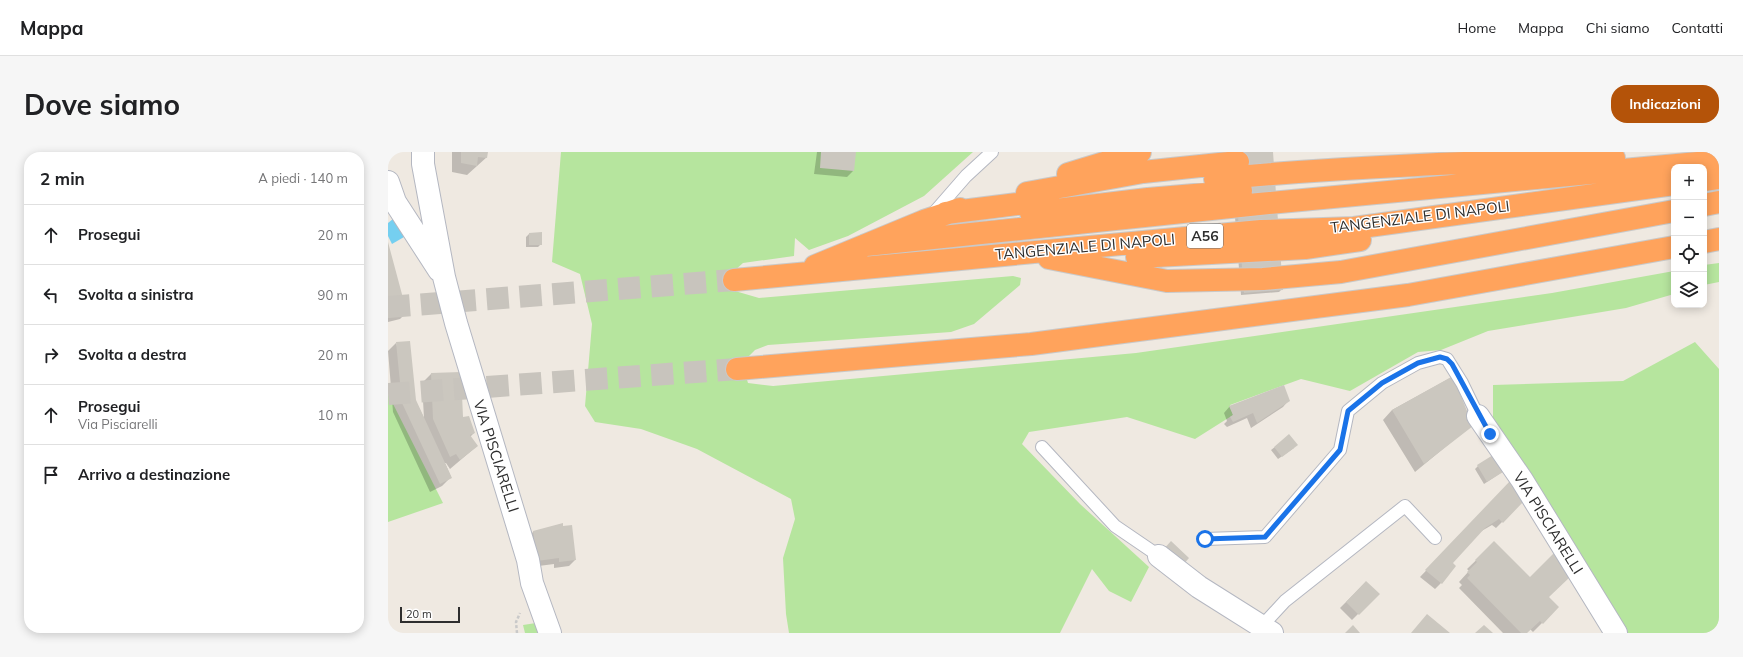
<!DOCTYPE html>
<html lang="it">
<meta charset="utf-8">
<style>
body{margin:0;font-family:Mulish,sans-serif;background:#f6f6f6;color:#202124}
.controls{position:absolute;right:12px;top:12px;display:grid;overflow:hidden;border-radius:8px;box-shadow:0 2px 10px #0003}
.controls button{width:36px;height:36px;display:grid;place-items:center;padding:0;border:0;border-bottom:1px solid #e0e0e0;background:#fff;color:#202124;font:20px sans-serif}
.scale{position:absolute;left:12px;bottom:10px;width:60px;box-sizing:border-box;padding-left:4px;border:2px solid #2e2e2e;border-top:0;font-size:11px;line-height:14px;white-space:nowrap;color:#2e2e2e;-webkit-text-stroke:3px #fff;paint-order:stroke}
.stop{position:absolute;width:12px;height:12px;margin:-9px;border:3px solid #1a73e8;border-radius:50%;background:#fff}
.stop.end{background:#1a73e8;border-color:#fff;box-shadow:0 1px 4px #0008}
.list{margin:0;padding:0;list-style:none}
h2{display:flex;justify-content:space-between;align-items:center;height:52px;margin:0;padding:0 16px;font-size:17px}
h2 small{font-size:13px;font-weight:400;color:#757577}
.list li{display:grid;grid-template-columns:26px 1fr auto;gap:12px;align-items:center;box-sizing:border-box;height:60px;padding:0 16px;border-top:1px solid #e0e0e0}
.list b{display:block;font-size:15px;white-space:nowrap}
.list p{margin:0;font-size:13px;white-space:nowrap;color:#757577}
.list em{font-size:13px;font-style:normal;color:#757577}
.icon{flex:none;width:22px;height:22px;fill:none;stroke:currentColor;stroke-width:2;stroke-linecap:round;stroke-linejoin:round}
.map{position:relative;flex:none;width:1331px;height:481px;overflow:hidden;border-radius:16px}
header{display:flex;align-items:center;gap:24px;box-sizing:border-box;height:56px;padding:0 20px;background:#fff;border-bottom:1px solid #e0e0e0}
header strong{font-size:19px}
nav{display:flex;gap:22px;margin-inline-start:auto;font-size:14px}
.intro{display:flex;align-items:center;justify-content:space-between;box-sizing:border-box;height:96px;padding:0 24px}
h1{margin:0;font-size:28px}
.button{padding:10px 18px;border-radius:16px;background:#b45309;color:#fff;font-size:14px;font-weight:700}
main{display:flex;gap:24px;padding:0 24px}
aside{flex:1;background:#fff;border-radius:16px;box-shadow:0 2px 10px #0003}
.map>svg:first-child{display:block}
</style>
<header>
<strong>Mappa</strong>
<nav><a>Home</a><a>Mappa</a><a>Chi siamo</a><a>Contatti</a></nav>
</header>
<div class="intro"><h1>Dove siamo</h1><a class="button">Indicazioni</a></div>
<main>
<aside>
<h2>2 min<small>A piedi · 140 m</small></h2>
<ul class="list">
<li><svg class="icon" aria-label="ahead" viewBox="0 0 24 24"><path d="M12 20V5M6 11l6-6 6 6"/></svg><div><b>Prosegui</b></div><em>20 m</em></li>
<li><svg class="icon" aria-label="left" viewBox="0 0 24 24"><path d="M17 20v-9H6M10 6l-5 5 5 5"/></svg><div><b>Svolta a sinistra</b></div><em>90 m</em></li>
<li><svg class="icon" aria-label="right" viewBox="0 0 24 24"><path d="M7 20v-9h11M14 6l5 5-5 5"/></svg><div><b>Svolta a destra</b></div><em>20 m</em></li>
<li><svg class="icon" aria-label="ahead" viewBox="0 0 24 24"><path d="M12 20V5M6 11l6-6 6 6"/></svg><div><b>Prosegui</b><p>Via Pisciarelli</p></div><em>10 m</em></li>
<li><svg class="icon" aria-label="arrive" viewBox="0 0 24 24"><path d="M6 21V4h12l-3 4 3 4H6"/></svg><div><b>Arrivo a destinazione</b></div></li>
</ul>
</aside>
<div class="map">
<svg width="1331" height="481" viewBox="0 0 1331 481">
<rect width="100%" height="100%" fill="#efe9e1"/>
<path fill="#b6e59e" d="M173 0H585L536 44 460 84 421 98 407 86 406 104 355 111 345 120 347 139 371 146 625 124 633 126 632 133 586 172 563 180 380 193 367 198 354 211 360 231 385 234 748 201 1164 141 1286 119V142L1238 156 1100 179 1053 198 1030 200 962 239 913 227 842 253 845 263 807 287 739 265 641 280 634 292 692 352 761 415 743 450 721 439 704 417 672 481H401L398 462 395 406 407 367 403 347 309 297 253 277 207 270 197 254 204 172 192 122 164 110Z
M1331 111V130L1316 133V113Z
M1307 190 1331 217V481H1234L1105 267V233L1235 229Z
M0 242 55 351 0 370Z
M148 471 153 481H137L135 473Z"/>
<path fill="#75cff0" d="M5 67 16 85 4 92 0 84V71Z"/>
<path fill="#0003" d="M64 0H99V5L79 23 64 20Z
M429 0H467L465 19 459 25 426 22Z
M842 0H884L894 137 891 140 853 143Z
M141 82 153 92 150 95H138V85Z
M0 93 18 161 12 167 0 170Z
M8 191 27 248 36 266 34 231 43 222 72 221 74 266 86 281 82 285 89 294 62 317 58 311H57L63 325 54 334 42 340 5 260 0 199Z
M1064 225 1084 273 1027 320 995 268 1004 258Z
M901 248 895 255 863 276 859 266 839 275 836 272 839 269 836 261 842 254Z
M901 284 906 296 890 307 883 298Z
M1090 314 1114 320 1096 332 1087 317Z
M1122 331 1135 349 1108 376 1104 373 1090 381 1063 411 1053 431 1047 437 1032 425Z
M174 372 187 408 181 414 166 416V412L143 415 139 387 145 380Z
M1106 391 1170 455 1145 480 1142 477 1138 481H1115L1071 436 1074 433 1071 430 1081 419 1079 417Z
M978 430 990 442 964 468 952 456Z"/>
<path fill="#cbc7bf" d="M73 0H100L99 6 90 5 89 14 73 11Z
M433 0H468L466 19 432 16Z
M845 0H885L895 138 856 141Z
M154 80V93H141V81Z
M0 90 19 161 0 166Z
M22 189 28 248 64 326 52 332 14 251 8 190Z
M73 220 75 265 81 264 87 281 82 283 90 294 72 308 68 302 62 305 45 267 43 221Z
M1065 224 1085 274 1036 312 1004 258Z
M896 233 902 249 869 271 865 261 845 270 842 265 845 263 841 254Z
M901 282 910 293 894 305 886 295Z
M1105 303 1115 320 1099 330 1089 313Z
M1122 329 1136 349 1115 371 1111 367 1097 376 1065 411 1068 414 1054 432 1037 418Z
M175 371V374L184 373 188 408 171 410V406L149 409 145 379Z
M783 389 801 406 794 414 775 398Z
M1106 389 1142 425 1169 398 1182 425 1161 445 1171 455 1155 472 1152 469 1139 481H1133L1079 426 1082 423 1079 420 1089 410 1087 408Z
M978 429 992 442 971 463 958 450Z
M1039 462 1062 481H1023Z
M965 473 972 481H957Z
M1096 473 1105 481H1087Z"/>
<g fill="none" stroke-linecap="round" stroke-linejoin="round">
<path stroke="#c8c4bd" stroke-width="22" stroke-dasharray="22 11" stroke-linecap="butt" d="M0 155 346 128
M0 242 349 217"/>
<g stroke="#b4b7c1" stroke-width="14">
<path id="service" d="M544 63 578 24 604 0
M654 295 727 374 771 404
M817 387 877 385 952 298 960 259 994 231 1030 211 1052 205 1059 207 1074 231 1090 264
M873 475 897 449 1017 354 1047 386"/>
</g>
<g stroke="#b4b7c1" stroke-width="24">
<path id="minor" d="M35 0V12L56 125 68 171 140 408 144 431 162 481
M0 30 7 50 51 118
M1090 264 1134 328 1228 481
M771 404 811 435 884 481"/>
</g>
<g stroke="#c9c9c9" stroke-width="24">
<path id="motorway" d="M680 22 752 0
M827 27C959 14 1093 10 1226 6
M1316 28 1331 26
M639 41 755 20 850 10
M1316 53 1331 50
M558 61 660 48
M643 61 760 47 853 39
M1316 90 1331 87
M478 93 871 52 1331 9
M749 105 917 96 972 88
M661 106 779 129 875 127 953 120 1286 59
M427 114 536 69 572 57
M346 128 873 79 966 76 1286 32
M349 217 643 192 1020 143 1286 95"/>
</g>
<path stroke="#c9c9c9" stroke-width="2.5" stroke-dasharray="3 2" stroke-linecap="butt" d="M129 481 128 470 132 461"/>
<use href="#service" stroke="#fff" stroke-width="12"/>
<use href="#minor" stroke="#fff" stroke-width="22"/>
<use href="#motorway" stroke="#ffa35c" stroke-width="22"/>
</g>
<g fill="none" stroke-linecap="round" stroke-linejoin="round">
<path stroke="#1a73e8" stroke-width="5" d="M817 387 877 385 952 298 960 259 994 231 1030 211 1052 205 1059 207 1064 212 1102 282"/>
</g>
<g text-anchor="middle" stroke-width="3" stroke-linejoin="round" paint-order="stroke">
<rect fill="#fff" stroke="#6d6d6d" stroke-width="1" x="799" y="72" width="36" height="24" rx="3"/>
<g font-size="14" font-weight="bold" fill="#2e2e2e">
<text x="817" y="89">A56</text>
</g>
<g font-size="15" fill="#2e2e2e" stroke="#fff">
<text transform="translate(1032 65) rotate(-7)" y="5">TANGENZIALE DI NAPOLI</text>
<text transform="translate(697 95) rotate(-5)" y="5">TANGENZIALE DI NAPOLI</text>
<text transform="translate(108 304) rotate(72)" y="5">VIA PISCIARELLI</text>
<text transform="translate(1160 371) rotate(58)" y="5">VIA PISCIARELLI</text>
</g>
</g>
</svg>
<div class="controls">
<button>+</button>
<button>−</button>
<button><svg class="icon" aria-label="locate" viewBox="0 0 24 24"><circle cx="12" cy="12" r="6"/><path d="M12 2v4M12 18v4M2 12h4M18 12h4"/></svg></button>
<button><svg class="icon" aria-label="layers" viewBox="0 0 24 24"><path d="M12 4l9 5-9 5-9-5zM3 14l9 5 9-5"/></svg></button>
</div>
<div class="scale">20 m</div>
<div class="stop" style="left:817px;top:387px"></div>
<div class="stop end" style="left:1102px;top:282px"></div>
</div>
</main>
